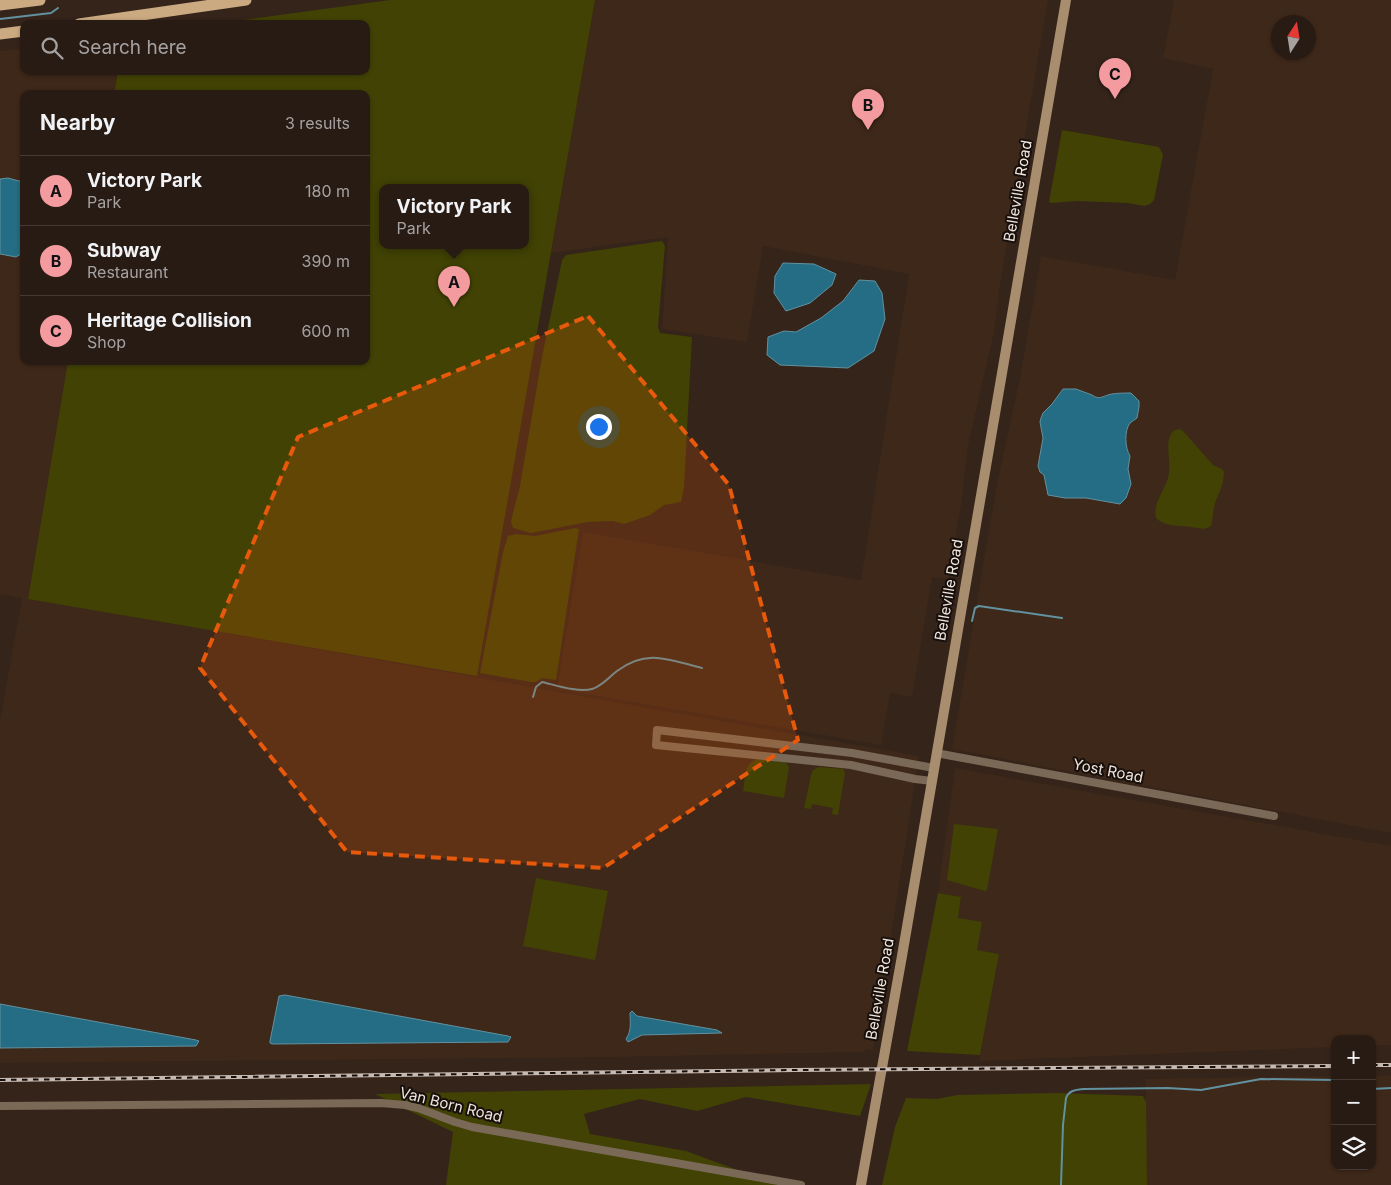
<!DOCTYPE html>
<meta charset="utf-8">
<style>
body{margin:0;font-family:Inter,sans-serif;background:#30241d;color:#f1f3f6}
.controls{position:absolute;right:15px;bottom:15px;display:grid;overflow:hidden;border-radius:10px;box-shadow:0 1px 4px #0004}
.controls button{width:45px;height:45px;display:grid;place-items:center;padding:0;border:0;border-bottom:1px solid #443934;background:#281b14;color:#f1f3f6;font:25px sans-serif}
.compass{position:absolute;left:1271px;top:15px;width:45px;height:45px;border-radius:50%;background:#281b14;box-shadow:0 1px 4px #0004;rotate:12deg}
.you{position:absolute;left:598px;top:426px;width:18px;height:18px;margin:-12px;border:4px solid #fff;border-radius:50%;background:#1a73e8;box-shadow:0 0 0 8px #1a73e833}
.badge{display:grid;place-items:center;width:32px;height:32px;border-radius:50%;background:#f49b9f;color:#111;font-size:16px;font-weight:700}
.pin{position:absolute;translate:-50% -41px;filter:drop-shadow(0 1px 2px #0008)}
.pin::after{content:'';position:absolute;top:26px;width:18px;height:15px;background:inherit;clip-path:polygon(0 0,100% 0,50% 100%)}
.popup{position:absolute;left:379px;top:184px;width:150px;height:65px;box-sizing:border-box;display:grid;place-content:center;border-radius:10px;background:#281b14;filter:drop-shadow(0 1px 4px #0005);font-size:16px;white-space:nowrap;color:#a5a1a0}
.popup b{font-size:19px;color:#f1f3f6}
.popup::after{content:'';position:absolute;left:50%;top:100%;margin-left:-10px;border:10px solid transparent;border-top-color:#281b14}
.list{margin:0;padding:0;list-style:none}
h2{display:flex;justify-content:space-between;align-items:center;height:65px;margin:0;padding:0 20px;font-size:21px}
h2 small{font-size:16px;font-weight:400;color:#a5a1a0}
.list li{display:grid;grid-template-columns:32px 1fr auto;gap:15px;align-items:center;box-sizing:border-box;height:70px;padding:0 20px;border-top:1px solid #443934}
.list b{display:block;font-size:19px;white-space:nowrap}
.list p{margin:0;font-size:16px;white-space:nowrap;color:#a5a1a0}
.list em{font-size:16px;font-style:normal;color:#a5a1a0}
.icon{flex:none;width:28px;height:28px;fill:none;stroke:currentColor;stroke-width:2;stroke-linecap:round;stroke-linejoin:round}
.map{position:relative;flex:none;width:1391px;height:1185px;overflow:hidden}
.search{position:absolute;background:#281b14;box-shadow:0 1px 4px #0004;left:20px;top:20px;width:350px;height:55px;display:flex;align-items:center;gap:12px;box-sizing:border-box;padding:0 18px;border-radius:10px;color:#a5a1a0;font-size:19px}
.panel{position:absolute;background:#281b14;box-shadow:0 1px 4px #0004;left:20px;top:90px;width:350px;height:275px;border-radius:10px}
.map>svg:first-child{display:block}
</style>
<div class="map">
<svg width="1391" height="1185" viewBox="0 0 1391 1185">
<rect width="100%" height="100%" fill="#35241a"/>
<path fill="#3e2819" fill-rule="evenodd" d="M595 0H1048L1002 271 994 332 968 446 961 506 948 579 932 577 912 697 890 693 881 745 557 689 583 532 861 580 909 274 763 246 747 342 662 329 668 237 551 253Z
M1174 0H1391V833L952 749 996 489 1021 373 1041 256 1175 280 1213 69 1163 58ZM1278 22H1308V52H1278Z
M24 48V71H118L114 94H24V361H68L28 598 919 756 873 1051 865 1049V1052L612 1057 0 1063V720L22 598 0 594V51Z
M955 768 1391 846V1045L1372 1046V1039H1335V1047L979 1061 999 954 977 950 958 918 961 898 938 893Z
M1391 1075V1185H1146V1079L1335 1076V1166H1372V1076Z"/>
<path fill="#414204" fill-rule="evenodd" d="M390 0H595L477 676 28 599 68 361H366V94H114L118 71H366V24H214ZM383 188H525V246H383Z
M1062 130 1159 147 1163 155 1154 200 1150 204 1144 206 1128 203 1077 201 1052 203 1049 202Z
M662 241 665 246 658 327 660 333 692 337 684 487 681 502 664 505 650 515 624 524 613 521 588 522 531 533 513 528 511 521 520 486 542 357 562 260 566 255Z
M1179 429 1183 431 1213 465 1222 469 1224 472C1224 484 1219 493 1215 503 1213 510 1213 519 1211 526 1203 531 1199 528 1191 527 1179 525 1165 527 1156 518 1152 502 1167 489 1169 473 1171 460 1164 442 1173 431Z
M575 528 579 529 556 680 542 678 536 682H531L480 673 503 552 508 536 516 534 535 536Z
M757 759 785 762 789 767 784 798 743 791C746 777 743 765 757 759Z
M819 767 843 769 845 773 838 815 832 814 833 808 812 804 811 809 804 808 811 775 813 770Z
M954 824 998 829 987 890 985 891 947 880Z
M536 878 608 891 595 960 523 946Z
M938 893 961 897 958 918 982 922 977 950 999 954 980 1055 907 1051Z
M871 1084 860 1116 746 1097 697 1111 640 1099 584 1114 590 1134 686 1151 778 1185H446L453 1132 375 1094Z
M1059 1093 1143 1096 1146 1102 1147 1185H882L895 1127 906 1098 937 1099 957 1095Z"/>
<path fill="#256d84" stroke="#62919f" d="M8 178 19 181 24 180V252L16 257 0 254V179Z
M783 263 814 264 836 274 832 285 810 303 786 311 774 293 775 276Z
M859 280 875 281 882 293 885 319 874 351 848 368 780 365 767 355 768 337 784 331 796 332 821 318 843 301Z
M1063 389H1076L1092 395C1100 401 1104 395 1112 394 1118 393 1125 393 1131 393L1139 401V407L1137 418C1135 420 1132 421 1130 423 1124 431 1125 448 1130 456L1128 469 1131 484 1126 498 1120 504 1086 498H1065L1048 495 1044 475 1040 472 1038 466 1043 438 1040 422 1041 418 1043 413 1052 404Z
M285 995 508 1036 511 1037 508 1042 272 1044 270 1043V1041L279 996Z
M0 1004 196 1040 199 1041 196 1046 0 1048Z
M632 1011 637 1016 717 1030 722 1033 642 1035 628 1042 626 1039C632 1030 630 1022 630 1013Z"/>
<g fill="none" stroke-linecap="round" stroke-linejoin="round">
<path stroke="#62919f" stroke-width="2" d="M0 19 51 13 58 8
M972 621 975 608 979 606 1062 618
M533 697 536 687 542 682C555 685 579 693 592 689 602 686 609 677 617 671 647 648 670 660 702 668
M1372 1089 1391 1088
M1061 1185 1063 1125 1066 1098C1069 1090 1076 1090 1083 1089L1168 1088 1201 1090 1261 1079 1335 1080"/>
<path stroke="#7a6956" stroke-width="8" d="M936 753 1274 816
M932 781 915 779 851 765 656 745 657 730 852 753 934 768
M0 1106 381 1103 405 1105 418 1108 455 1122 472 1127 801 1185"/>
<path stroke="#a88d6f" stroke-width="10" d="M861 1185 902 956 1066 0"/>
<path stroke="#cba981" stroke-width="11" d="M0 5 40 0
M79 24 246 0
M0 34 24 31"/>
<g stroke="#c7bab2" stroke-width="4">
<path id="rail" d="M1372 1065H1391
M0 1080 794 1070 1335 1066"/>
</g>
<use href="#rail" stroke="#170f0b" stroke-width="2" stroke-dasharray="5.5" stroke-linecap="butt"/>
</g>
<path fill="#e8590c" fill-opacity="0.2" stroke="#e8590c" stroke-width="4" stroke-dasharray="10 6" stroke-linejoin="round" d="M588 316 729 485 798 740 603 868 347 852 200 668 298 437Z"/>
<g text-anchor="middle" stroke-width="4" stroke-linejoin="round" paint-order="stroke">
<g font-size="15" fill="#f0e5dd" stroke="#170f0b">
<text transform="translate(1018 191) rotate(-80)" y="5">Belleville Road</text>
<text transform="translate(949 590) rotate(-80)" y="5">Belleville Road</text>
<text transform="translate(1108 771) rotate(11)" y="5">Yost Road</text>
<text transform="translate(880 989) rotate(-80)" y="5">Belleville Road</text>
<text transform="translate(451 1105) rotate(14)" y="5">Van Born Road</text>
</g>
</g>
</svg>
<div class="controls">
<button>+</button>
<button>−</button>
<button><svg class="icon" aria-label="layers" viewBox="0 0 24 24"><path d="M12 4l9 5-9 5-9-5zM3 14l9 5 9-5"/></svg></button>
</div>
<svg class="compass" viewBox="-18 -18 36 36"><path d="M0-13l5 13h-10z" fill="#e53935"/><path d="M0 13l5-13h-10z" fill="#a5a1a0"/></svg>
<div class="you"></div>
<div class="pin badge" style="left:454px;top:307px">A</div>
<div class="popup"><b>Victory Park</b>Park</div>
<div class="pin badge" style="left:868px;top:130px">B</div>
<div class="pin badge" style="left:1115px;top:99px">C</div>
<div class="search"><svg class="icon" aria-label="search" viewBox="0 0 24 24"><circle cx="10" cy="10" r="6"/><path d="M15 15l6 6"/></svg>Search here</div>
<section class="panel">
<h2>Nearby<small>3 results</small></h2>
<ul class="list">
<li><span class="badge">A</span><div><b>Victory Park</b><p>Park</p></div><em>180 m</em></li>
<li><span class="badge">B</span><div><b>Subway</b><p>Restaurant</p></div><em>390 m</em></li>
<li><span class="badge">C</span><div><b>Heritage Collision</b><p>Shop</p></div><em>600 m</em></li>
</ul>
</section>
</div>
